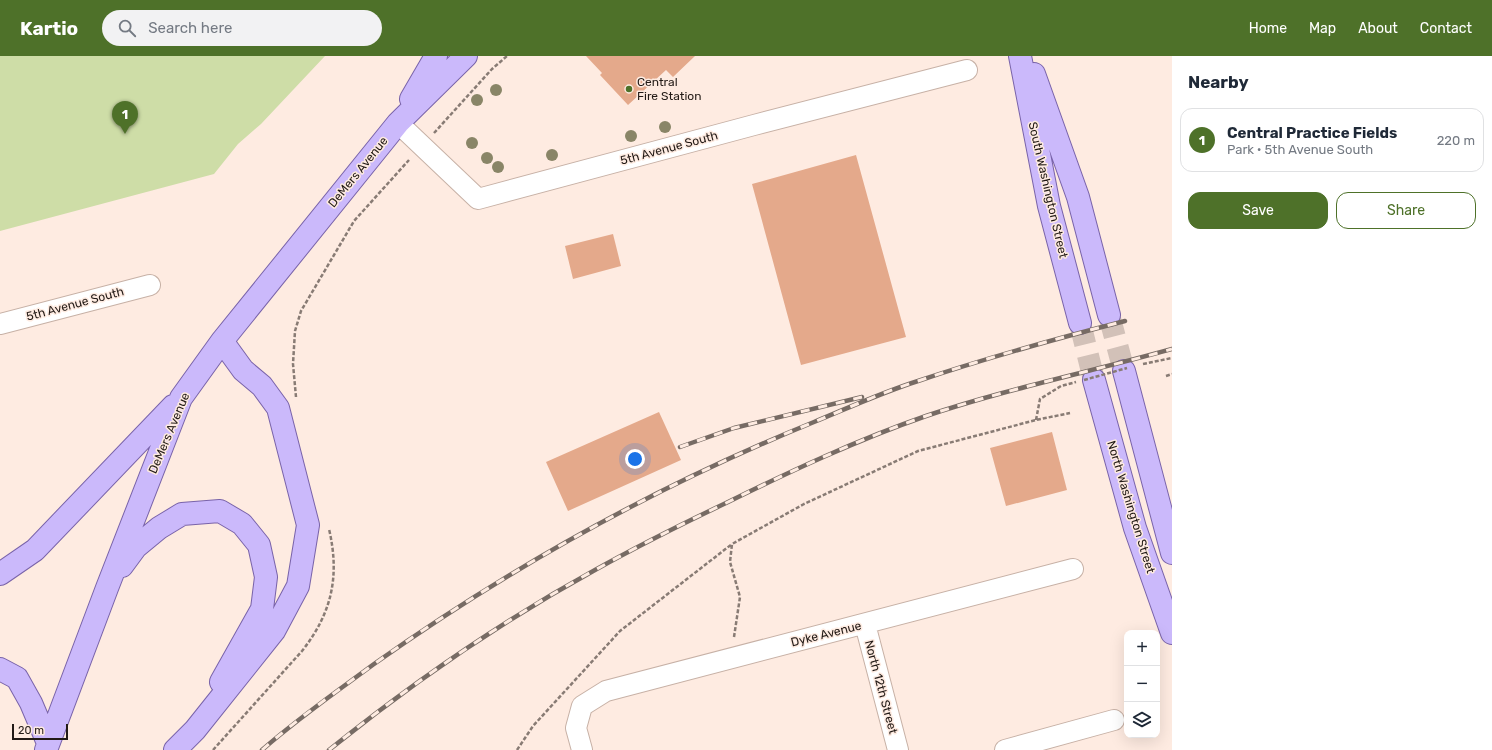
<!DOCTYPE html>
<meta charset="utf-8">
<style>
body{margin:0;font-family:Rubik,sans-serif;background:#f2f2f3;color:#1f2937}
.controls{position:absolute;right:12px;bottom:12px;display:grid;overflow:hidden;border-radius:8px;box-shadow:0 4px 16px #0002}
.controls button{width:36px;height:36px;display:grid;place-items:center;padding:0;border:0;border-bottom:1px solid #e0e1e3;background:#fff;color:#1f2937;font:20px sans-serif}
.scale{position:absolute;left:12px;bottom:10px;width:56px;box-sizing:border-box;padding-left:4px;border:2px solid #221a16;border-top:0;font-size:11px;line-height:14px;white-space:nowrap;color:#221a16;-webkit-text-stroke:3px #feebe1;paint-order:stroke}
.you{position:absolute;left:635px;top:403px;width:14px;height:14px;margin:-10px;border:3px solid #fff;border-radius:50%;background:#1a73e8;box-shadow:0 0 0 6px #1a73e833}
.badge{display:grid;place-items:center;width:26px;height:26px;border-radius:50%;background:#4e7129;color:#fff;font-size:13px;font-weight:700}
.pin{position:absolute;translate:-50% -33px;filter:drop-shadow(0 1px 2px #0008)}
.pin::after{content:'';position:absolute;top:21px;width:14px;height:12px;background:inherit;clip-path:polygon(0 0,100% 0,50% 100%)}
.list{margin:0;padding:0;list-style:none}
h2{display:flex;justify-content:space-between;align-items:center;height:52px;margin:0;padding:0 16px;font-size:17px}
h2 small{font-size:13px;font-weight:400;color:#747a83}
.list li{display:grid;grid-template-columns:26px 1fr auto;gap:12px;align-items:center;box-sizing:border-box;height:64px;margin:0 8px 8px;padding:0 8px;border:1px solid #e0e1e3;border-radius:12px}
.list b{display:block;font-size:15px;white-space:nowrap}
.list p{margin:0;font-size:13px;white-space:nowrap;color:#747a83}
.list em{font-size:13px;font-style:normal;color:#747a83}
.actions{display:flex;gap:8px;padding:12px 16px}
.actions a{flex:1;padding:9px 0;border:1px solid #4e7129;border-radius:12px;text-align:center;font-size:14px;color:#4e7129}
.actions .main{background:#4e7129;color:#fff}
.icon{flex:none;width:22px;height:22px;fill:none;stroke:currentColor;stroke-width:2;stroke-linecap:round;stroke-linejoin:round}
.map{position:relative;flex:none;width:1172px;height:694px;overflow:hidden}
header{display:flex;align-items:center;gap:24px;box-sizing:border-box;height:56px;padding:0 20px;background:#4e7129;color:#fff}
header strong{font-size:19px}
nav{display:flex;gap:22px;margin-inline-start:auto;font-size:14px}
.search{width:280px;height:36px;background:#f2f2f3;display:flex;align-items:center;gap:10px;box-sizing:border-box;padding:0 14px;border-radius:22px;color:#747a83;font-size:15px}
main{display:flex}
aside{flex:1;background:#fff}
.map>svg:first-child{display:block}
</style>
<header>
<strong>Kartio</strong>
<div class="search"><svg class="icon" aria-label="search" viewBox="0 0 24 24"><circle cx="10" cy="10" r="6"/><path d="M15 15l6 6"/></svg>Search here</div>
<nav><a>Home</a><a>Map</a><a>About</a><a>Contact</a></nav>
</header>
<main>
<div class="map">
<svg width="1172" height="694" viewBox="0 0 1172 694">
<rect width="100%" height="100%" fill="#feebe1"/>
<path fill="#cedda7" d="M0 0H325L261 68 238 88 214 118 0 175Z"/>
<path fill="#e4a98b" d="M586 0H695L673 21 666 14 628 49 600 19 602 17Z
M856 99 906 281 801 309 752 128Z
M613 178 621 210 573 223 565 190Z
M659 356 681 404 568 455 546 406Z
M1052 376 1067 434 1006 450 990 392Z"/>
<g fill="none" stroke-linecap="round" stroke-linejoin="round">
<path stroke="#d2c1b8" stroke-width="22" stroke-dasharray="22 11" stroke-linecap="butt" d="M1109 259 1124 315
M1080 267 1094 324"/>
<g stroke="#c7b1a6" stroke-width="22">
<path id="minor" d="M398 67 478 143 754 69 967 14
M0 268 150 229
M865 568 898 694
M582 694 576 672 582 650 606 635 1073 513
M1005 694 1114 664"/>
</g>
<g stroke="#7963a9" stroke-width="24">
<path id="major" d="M1020 0 1049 150 1080 267
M1034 18 1078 141 1109 259
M411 43 436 0
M1124 315 1172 497
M1094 324 1135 472 1172 577
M122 510 136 491 159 472 182 458 220 455 242 468 259 489 266 521 262 553 221 626
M0 518 35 494 173 350
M0 613 17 622 31 647 48 687
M46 694 107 532 181 342 222 285 398 67 466 0
M175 694 195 674 274 575 298 530 308 469 278 352 262 330 243 314 222 285"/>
</g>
<path stroke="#887b74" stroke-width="2.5" stroke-dasharray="4 2" stroke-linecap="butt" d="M434 77 492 13 507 0
M1143 308 1172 302
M1166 320 1172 318
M296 341 293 308 295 275 301 255 354 165 409 104
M1036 364 1040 343 1061 330 1076 326
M734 581 740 541 730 506 732 488 804 448 918 395 1036 364 1070 357
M213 694 302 595C332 557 340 520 329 473
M517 694 533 670 620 575 732 488"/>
<use href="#minor" stroke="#fff" stroke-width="20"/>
<use href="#major" stroke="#cbb9fb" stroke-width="22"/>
<g stroke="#776b64" stroke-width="4.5">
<path id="rail" d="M680 391 734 372 862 341
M262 694C297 663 336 636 374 608 511 511 659 429 814 366 848 352 883 336 918 325 986 302 1055 283 1125 265
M329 694C412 627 502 565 595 514 638 490 682 468 726 447 791 415 857 384 926 360 1006 333 1090 316 1172 293"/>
</g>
<use href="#rail" stroke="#feebe1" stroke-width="3" stroke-dasharray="9" stroke-linecap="butt"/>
<path stroke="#887b74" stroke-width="2.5" stroke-dasharray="4 2" stroke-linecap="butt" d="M1084 324 1127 312"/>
</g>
<g fill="#898567">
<circle cx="496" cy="34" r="6"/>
<circle cx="477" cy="44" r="6"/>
<circle cx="665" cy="71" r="6"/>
<circle cx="631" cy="80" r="6"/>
<circle cx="472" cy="87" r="6"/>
<circle cx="552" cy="99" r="6"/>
<circle cx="487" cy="102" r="6"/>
<circle cx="498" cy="111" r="6"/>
</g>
<circle fill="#4e7129" stroke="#feebe1" stroke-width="1.5" cx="629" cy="33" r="4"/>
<g text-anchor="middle" stroke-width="3" stroke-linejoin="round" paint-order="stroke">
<g font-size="12" fill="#221a16" stroke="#feebe1" text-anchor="start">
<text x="637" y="30">Central<tspan x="637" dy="14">Fire Station</tspan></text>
</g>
<g font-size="12" fill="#221a16" stroke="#feebe1">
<text transform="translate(669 92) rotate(-15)" y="4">5th Avenue South</text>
<text transform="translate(358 116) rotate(-51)" y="4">DeMers Avenue</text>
<text transform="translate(1048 134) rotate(77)" y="4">South Washington Street</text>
<text transform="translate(75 248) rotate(-15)" y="4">5th Avenue South</text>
<text transform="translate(169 377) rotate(-67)" y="4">DeMers Avenue</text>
<text transform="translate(1131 451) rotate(73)" y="4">North Washington Street</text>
<text transform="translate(826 578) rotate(-14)" y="4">Dyke Avenue</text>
<text transform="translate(881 631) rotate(75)" y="4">North 12th Street</text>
</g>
</g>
</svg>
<div class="controls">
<button>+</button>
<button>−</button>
<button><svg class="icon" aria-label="layers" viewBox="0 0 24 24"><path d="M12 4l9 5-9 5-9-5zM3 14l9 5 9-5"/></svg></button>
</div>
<div class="scale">20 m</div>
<div class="you"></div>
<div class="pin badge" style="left:125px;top:78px">1</div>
</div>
<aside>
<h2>Nearby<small></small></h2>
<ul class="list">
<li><span class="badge">1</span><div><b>Central Practice Fields</b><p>Park · 5th Avenue South</p></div><em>220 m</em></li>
</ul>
<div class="actions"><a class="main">Save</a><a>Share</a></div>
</aside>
</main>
